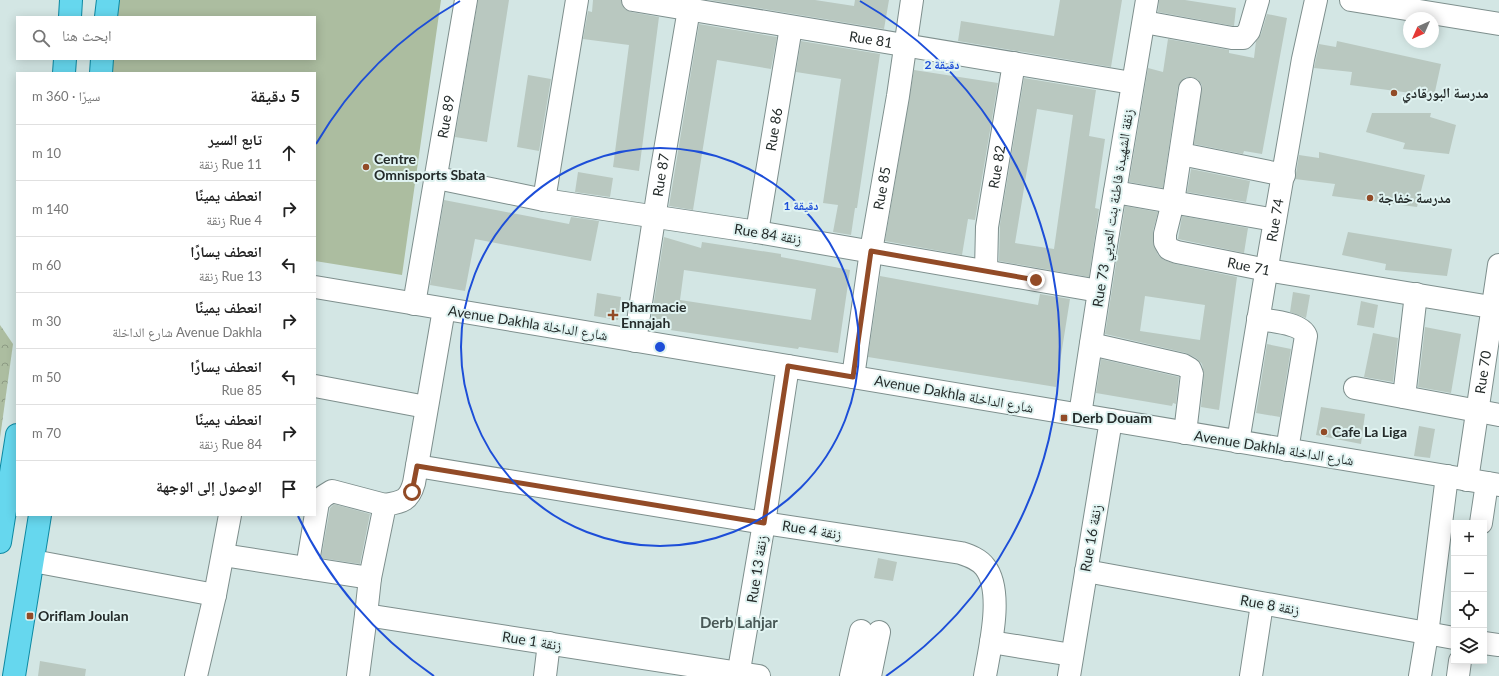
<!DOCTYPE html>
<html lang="ar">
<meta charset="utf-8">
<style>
body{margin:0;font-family:Lato,"Noto Naskh Arabic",sans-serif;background:#f6f6f6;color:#222;direction:rtl}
.controls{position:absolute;right:12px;bottom:12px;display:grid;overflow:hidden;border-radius:0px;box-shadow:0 2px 10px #0003}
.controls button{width:36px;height:36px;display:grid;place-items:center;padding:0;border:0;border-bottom:1px solid #e0e0e0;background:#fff;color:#222;font:20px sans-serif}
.compass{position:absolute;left:1403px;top:12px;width:36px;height:36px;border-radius:50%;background:#fff;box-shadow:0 2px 10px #0003;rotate:225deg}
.stop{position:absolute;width:12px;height:12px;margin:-9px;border:3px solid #924b27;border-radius:50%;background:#fff}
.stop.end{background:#924b27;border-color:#fff;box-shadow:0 1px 4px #0008}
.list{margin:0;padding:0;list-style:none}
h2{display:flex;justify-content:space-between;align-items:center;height:52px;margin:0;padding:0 16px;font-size:17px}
h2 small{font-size:13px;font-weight:400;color:#767676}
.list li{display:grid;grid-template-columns:26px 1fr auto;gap:12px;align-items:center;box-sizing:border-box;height:56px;padding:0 16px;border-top:1px solid #e0e0e0}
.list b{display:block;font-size:15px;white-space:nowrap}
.list p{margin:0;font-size:13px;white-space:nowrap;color:#767676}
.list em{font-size:13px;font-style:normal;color:#767676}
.icon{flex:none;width:22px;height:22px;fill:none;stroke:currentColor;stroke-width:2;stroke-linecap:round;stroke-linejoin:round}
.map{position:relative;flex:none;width:1499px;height:676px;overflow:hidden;direction:ltr}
.search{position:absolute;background:#fff;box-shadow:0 2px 10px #0003;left:16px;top:16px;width:300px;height:44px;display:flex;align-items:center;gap:10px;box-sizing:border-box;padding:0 14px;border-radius:0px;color:#767676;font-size:15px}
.panel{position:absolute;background:#fff;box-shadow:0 2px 10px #0003;left:16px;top:72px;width:300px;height:444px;border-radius:0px;direction:rtl}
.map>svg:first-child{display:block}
</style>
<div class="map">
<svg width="1499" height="676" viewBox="0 0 1499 676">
<defs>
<pattern id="park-crowns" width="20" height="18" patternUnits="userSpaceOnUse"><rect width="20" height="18" fill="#acbda0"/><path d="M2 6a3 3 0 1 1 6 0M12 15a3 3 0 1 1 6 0" fill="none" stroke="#8c9a83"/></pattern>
</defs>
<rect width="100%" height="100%" fill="#d3e6e4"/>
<path fill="url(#park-crowns)" d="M0 325 13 344 0 438Z"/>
<path fill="#acbda0" d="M117 0H441L402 275 315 261V73H110L111 59H315V17H116Z"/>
<path fill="#b9c8c0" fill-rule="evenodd" d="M478 0H509L487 142 455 137Z
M593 0H621L625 9 631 12 659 17 639 171 613 167 629 45 583 39 588 11 592 12Z
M709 0H815L854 6 855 0H889L884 29Z
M1060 0H1122L1111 67 958 41 961 21 1054 36Z
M1159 0H1185L1236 8 1234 26 1158 12Z
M1267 14 1287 18 1262 154 1244 151 1243 154 1194 144 1202 85 1197 79 1191 77H1186L1181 81 1178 87 1163 188 1129 182 1148 68 1163 72 1168 39 1229 50V53L1254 58 1256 41 1261 34Z
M699 24 777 37 771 69 717 60 693 210 669 206Z
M801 41 880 54 857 208H855L851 235 833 232 838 205 823 203 841 79 796 72Z
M1337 41 1441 64 1434 96 1350 85 1352 72 1314 68 1319 44 1336 47Z
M914 70 998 83 975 220 968 219 962 255 885 241Z
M528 75 551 79 539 151 517 147Z
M1024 78 1096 90 1089 136 1105 139 1095 208 1099 209 1089 277 999 261 1000 224ZM1037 109 1073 115 1054 249 1015 243Z
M1372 113H1431L1430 117 1456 125 1449 154 1403 149 1405 143 1366 132Z
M1319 152 1425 175 1417 207 1332 196 1335 184 1295 179 1299 155 1319 158Z
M1191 169 1250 181 1246 202 1187 192Z
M578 172 613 178 610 197 575 192Z
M444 200 569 224 571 217 599 221 591 261 475 239 465 291 430 285Z
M1125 206 1158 212 1153 231V242L1158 255 1164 260 1175 264 1237 277 1219 410 1201 407 1204 375 1202 364 1196 358 1186 353 1105 334ZM1145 296 1205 305 1200 340 1140 331Z
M1182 216 1248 228 1244 253 1178 239Z
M1348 232 1452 249 1447 276 1385 270 1386 264 1342 255Z
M664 237 701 248 702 242 781 254V257L850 270 838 353 799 347 798 349 650 327ZM684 270 816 289 811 320 680 300Z
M880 276 1038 305 1040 294 1070 299 1056 387 868 357Z
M1293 292 1310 295 1306 318 1290 312Z
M597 293 621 297 618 320 594 316Z
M1361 301 1378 305 1374 328 1357 325Z
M1425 327 1461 334 1451 393 1418 387Z
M1373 333 1398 338 1393 382 1364 377Z
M1267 344 1291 349 1280 417 1256 413Z
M1101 359 1179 377 1176 404 1173 403 1172 406 1096 393Z
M1321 407 1365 414 1361 444 1316 435Z
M1419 426 1435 429 1430 458 1414 456Z
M334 504 370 514 360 564 321 558 330 508Z
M878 558 897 562 893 581 874 578Z
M40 661 86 669 85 676H38Z"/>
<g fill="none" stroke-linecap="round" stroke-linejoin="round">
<g stroke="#7e8f8d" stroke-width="24">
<g id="minor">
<path id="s1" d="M633 0 1132 83"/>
<path d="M1351 0 1499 24"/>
<path d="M1144 22 1232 38H1243L1249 31 1258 0"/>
<path id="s2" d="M1190 89 1173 202 1165 234V242L1169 249 1177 252 1267 270 1491 307"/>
<path d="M1181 154 1284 175"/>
<path d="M437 178 544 200 757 232 1099 291"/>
<path d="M1115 192 1275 220"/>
<path d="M544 200 577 0"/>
<path id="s3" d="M757 232 791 27"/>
<path id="s4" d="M986 271 987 227 1014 63"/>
<path d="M315 287 1499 485"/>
<path id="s5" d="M414 304 466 0"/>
<path d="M1258 319C1271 321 1301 323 1306 336L1287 450"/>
<path id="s6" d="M635 341 660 180 689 9"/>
<path d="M1091 344 1183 365 1190 369 1192 374 1185 433"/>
<path id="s7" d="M853 377 871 251 898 96 912 0"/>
<path d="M315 386 426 407"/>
<path d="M1355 388 1499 415"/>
<path d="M1404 397 1416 294"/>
<path d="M1080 415 1107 239 1147 0"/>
<path id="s8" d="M1238 442 1269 255 1303 59 1316 0"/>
<path d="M417 466 764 523 961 553C970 556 979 559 985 567 1004 591 990 647 985 676"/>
<path id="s9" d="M1467 480 1499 265"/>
<path d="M1481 523 1487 483"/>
<path d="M223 555 370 578"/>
<path d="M33 561 215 595"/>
<path d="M307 568 318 502 324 496 332 491 385 505"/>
<path d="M1086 571 1454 638"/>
<path d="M366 615 370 578 385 505C402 502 409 501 414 483L444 309"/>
<path d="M991 642 1072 655"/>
<path d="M1484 643 1499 645"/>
<path d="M196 676 215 595 230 515"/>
<path d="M358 676 366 615 759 676"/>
<path d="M545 676 549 643"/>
<path d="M738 676 764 523 788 366"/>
<path d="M851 676 861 631"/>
<path d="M870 676 879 632"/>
<path d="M1069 676 1111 420"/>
<path d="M1251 676 1262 604"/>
<path d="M1420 676 1427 634 1447 476"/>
<path d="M1458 676 1460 661"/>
</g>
</g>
<g stroke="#0d89a2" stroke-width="24">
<path id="major" d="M70 17 71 0
M106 17 108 0
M64 73 65 59
M101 73 102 59
M0 542 17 435
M14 676 40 515"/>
</g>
<use href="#minor" stroke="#fff" stroke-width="22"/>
<use href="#major" stroke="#66d7ee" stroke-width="22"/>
</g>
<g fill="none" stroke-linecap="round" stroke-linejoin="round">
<path stroke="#924b27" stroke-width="5" d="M412 492 417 466 764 523 788 366 853 377 871 251 1036 280"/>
</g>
<g fill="none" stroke="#1d4ed8" stroke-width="2">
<circle cx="660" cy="347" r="199"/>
<path d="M434 676A399 399 0 0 1 298 516M316 144A399 399 0 0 1 460 1M860 1A399 399 0 0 1 886 676"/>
</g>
<g fill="#924b27" stroke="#e0f3f1" stroke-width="1.5">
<circle cx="1394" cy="93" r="4"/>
<circle cx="366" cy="167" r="4"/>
<circle cx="1370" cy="198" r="4"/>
<path d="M611 309h4v4h4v4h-4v4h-4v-4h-4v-4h4z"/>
<rect x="1060" y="414" width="8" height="8" rx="2"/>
<circle cx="1324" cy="432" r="4"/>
<rect x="26" y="612" width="8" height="8" rx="2"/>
</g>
<g text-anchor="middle" stroke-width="4" stroke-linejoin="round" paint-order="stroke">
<g font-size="14" fill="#242b2a" stroke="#e0f3f1">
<text dy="5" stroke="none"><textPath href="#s1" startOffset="241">Rue 81</textPath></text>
<text dy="5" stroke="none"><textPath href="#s5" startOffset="190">Rue 89</textPath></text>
<text dy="5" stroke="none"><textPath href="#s3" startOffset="104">Rue 86</textPath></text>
<text dy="5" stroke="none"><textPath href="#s4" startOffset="105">Rue 82</textPath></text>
<text dy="5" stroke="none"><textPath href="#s6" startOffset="168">Rue 87</textPath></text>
<text dy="5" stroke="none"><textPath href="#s7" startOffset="191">Rue 85</textPath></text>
<text transform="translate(1113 208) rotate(-81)" y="5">Rue 73 زنقة الشهيدة فاطنة بنت العربي</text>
<text dy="5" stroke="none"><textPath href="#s8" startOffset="225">Rue 74</textPath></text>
<text transform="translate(768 234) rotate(9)" y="5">Rue 84 زنقة</text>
<text dy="5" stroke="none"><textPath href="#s2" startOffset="245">Rue 71</textPath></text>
<text transform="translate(528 323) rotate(9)" y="5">Avenue Dakhla شارع الداخلة</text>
<text dy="5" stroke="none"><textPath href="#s9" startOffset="109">Rue 70</textPath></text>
<text transform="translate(954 394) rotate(10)" y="5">Avenue Dakhla شارع الداخلة</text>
<text transform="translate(1274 448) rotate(9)" y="5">Avenue Dakhla شارع الداخلة</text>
<text transform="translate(812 530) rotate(9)" y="5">Rue 4 زنقة</text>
<text transform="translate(1091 538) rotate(-80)" y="5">Rue 16 زنقة</text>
<text transform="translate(757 569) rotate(-81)" y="5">Rue 13 زنقة</text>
<text transform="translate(1270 605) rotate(10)" y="5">Rue 8 زنقة</text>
<text transform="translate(532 641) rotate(9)" y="5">Rue 1 زنقة</text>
</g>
<g font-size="14" font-weight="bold" fill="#242b2a" stroke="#e0f3f1" text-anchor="start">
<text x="1402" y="98">مدرسة البورقادي</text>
<text x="374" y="164">Centre<tspan x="374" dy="16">Omnisports Sbata</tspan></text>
<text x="1378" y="203">مدرسة خفاجة</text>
<text x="621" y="312">Pharmacie<tspan x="621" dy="16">Ennajah</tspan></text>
<text x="1072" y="423">Derb Douam</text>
<text x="1332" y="437">Cafe La Liga</text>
<text x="38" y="621">Oriflam Joulan</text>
</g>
<g font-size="15" font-weight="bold" fill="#495957" stroke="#e0f3f1">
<text x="739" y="628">Derb Lahjar</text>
</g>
</g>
<circle cx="660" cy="347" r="6" fill="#1d4ed8" stroke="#e0f3f1" stroke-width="2"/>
<g font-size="12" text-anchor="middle" font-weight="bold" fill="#1d4ed8" stroke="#e0f3f1" stroke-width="4" stroke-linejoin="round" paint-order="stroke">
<text x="942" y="69">2 دقيقة</text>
<text x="801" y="210">1 دقيقة</text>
</g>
</svg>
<div class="controls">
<button>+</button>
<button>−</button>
<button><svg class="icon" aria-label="locate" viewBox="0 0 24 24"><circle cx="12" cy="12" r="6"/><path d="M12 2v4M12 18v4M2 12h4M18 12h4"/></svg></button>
<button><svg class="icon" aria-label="layers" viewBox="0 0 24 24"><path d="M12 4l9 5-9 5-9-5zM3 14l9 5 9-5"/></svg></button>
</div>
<svg class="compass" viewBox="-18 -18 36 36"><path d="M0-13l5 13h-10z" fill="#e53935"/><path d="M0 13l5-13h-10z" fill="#767676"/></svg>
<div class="stop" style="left:412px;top:492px"></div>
<div class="stop end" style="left:1036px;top:280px"></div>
<div class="search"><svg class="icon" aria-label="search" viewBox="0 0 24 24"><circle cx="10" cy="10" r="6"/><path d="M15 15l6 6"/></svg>ابحث هنا</div>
<section class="panel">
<h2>5 دقيقة<small>سيرًا · 360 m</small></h2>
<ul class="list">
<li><svg class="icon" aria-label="ahead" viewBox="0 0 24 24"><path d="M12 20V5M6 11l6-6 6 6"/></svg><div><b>تابع السير</b><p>Rue 11 زنقة</p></div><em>10 m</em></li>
<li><svg class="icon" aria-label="right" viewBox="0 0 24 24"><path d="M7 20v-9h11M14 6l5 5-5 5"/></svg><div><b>انعطف يمينًا</b><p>Rue 4 زنقة</p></div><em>140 m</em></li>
<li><svg class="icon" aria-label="left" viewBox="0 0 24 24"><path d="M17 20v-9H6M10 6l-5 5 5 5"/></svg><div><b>انعطف يسارًا</b><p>Rue 13 زنقة</p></div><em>60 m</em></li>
<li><svg class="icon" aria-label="right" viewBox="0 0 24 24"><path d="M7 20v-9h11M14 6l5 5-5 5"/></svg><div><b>انعطف يمينًا</b><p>Avenue Dakhla شارع الداخلة</p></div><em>30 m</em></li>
<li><svg class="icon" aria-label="left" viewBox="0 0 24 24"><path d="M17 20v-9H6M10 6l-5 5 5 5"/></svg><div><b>انعطف يسارًا</b><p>Rue 85</p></div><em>50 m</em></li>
<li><svg class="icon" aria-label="right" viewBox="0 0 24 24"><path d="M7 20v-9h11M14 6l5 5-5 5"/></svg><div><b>انعطف يمينًا</b><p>Rue 84 زنقة</p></div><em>70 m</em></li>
<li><svg class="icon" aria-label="arrive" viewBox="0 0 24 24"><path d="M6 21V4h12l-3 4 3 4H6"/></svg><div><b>الوصول إلى الوجهة</b></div></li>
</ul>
</section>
</div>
